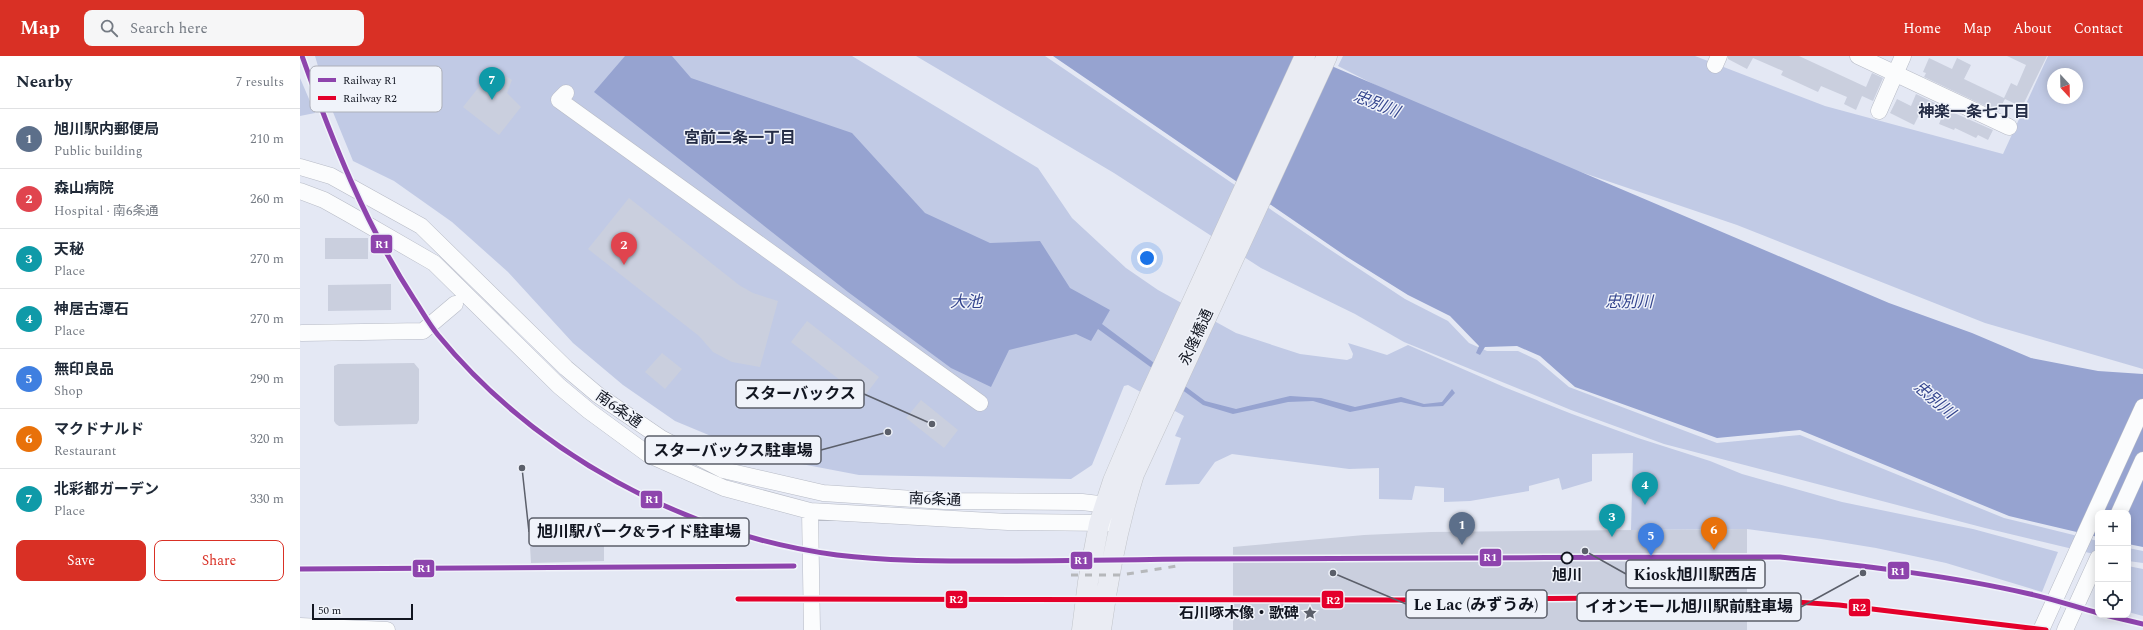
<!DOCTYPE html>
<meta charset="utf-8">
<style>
body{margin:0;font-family:Spectral,"Noto Sans JP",serif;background:#f6f6f7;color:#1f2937}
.controls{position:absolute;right:12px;bottom:12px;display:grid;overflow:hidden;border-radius:8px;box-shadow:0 2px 10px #0003}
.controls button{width:36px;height:36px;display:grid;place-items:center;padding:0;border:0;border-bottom:1px solid #e0e1e3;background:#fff;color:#1f2937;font:20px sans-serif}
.compass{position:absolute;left:1747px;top:12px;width:36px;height:36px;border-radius:50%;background:#fff;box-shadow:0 2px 10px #0003;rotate:158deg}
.scale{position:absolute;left:12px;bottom:10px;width:101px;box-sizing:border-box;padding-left:4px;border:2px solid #111520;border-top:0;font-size:11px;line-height:14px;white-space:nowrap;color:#111520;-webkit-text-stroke:3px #f0f3fa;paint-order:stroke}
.you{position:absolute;left:847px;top:202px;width:14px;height:14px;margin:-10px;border:3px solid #fff;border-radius:50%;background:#1a73e8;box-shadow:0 0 0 6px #1a73e833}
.badge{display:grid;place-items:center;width:26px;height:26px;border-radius:50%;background:#d93025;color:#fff;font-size:13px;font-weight:700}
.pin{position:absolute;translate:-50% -33px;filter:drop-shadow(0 1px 2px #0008)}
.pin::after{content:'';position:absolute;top:21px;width:14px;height:12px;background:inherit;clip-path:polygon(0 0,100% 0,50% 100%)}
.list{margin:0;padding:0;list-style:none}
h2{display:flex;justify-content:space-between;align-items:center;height:52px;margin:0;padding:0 16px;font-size:17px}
h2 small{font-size:13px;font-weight:400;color:#747a83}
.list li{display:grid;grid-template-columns:26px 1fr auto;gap:12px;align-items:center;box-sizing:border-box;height:60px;padding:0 16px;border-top:1px solid #e0e1e3}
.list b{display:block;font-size:15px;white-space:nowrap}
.list p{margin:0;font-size:13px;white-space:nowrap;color:#747a83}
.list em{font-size:13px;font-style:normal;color:#747a83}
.actions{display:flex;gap:8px;padding:12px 16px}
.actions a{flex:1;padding:9px 0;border:1px solid #d93025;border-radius:8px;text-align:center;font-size:14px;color:#d93025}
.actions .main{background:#d93025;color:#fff}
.icon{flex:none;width:22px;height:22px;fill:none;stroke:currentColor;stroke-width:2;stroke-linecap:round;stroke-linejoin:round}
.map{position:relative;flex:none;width:1843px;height:574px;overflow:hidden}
header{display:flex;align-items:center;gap:24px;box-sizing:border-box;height:56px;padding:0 20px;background:#d93025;color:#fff}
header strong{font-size:19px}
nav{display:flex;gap:22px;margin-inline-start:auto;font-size:14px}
.search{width:280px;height:36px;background:#f6f6f7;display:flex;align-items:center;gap:10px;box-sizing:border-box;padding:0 14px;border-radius:8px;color:#747a83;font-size:15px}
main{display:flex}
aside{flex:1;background:#fff}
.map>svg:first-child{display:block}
</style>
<header>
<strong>Map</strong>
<div class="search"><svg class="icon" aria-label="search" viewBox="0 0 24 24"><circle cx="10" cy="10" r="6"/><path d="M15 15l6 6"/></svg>Search here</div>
<nav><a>Home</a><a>Map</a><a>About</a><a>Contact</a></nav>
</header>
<main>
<aside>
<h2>Nearby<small>7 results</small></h2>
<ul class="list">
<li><span class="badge" style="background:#5c6f8a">1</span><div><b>旭川駅内郵便局</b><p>Public building</p></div><em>210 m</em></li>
<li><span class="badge" style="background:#e0444e">2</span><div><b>森山病院</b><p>Hospital · 南6条通</p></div><em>260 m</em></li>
<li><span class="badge" style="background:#0f9aa8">3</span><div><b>天秘</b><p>Place</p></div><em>270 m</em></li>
<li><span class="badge" style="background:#0f9aa8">4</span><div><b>神居古潭石</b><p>Place</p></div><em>270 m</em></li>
<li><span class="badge" style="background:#3f7fe0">5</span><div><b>無印良品</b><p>Shop</p></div><em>290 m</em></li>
<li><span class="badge" style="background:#e8710a">6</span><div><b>マクドナルド</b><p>Restaurant</p></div><em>320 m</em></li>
<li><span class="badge" style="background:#0f9aa8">7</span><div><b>北彩都ガーデン</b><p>Place</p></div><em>330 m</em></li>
</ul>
<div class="actions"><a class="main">Save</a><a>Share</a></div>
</aside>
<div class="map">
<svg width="1843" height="574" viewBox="0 0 1843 574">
<rect width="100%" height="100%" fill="#e4e8f4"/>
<path fill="#c1cae5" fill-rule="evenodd" d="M15 0H552L738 112 772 162 826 212 858 234 936 277 1000 298 1047 304 1052 302 1053 298 1048 287 1087 299 1108 289 1204 331 1272 358 1338 382 1410 405 1442 418 1542 446 1673 473 1758 496 1742 536 1646 507 1576 492 1521 483 1447 473 1331 474 1333 397 1292 398V425L1262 434 1259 422 1229 430V435L1170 445 1144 446V432L1115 430 1112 444 1079 443V412L1049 413 932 398 915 406 899 428 865 429 881 382 875 380 884 360 828 329 824 330 792 409 771 423 559 419 459 400 375 365 323 329 273 287 208 216 152 166 94 125 53 105 28 44Z
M616 0H745L1026 191 1105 243 1148 265 1169 287 1187 295H1218L1237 304 1269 331 1417 387 1500 379 1704 462 1798 485V499L1685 472 1364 388 1271 354 1104 286 1055 258 961 212 814 117Z
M1043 0H1395L1525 50 1703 98 1748 0H1843V313L1685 267 1437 169 1260 109 1130 57 1038 10ZM1753 18H1777V42H1753Z
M0 22 15 57 0 60Z
M1828 492 1843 495V507L1828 505Z
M1828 510 1843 513V560L1828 556Z"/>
<path fill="#96a3d0" d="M325 0H372L391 22 552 77 625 157 690 187 740 185 770 232 810 254 802 268 905 345 936 353 990 340 1021 342 1055 351 1101 341 1124 348 1142 346 1152 333 1155 337 1143 350 1123 351 1101 346 1050 356 1013 345 988 346 933 358 903 349 798 273 791 285 776 278 709 294 691 331 651 312 548 236 294 36Z
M753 0H1008L1589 247 1672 277 1731 302 1798 315 1843 318V491L1828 488V457H1798V481L1709 460 1500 374 1417 382 1275 331 1240 300 1217 290 1185 291 1180 299 1176 297 1179 290 1150 260 1108 239 1047 201Z"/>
<path fill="#cacfde" d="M1428 0H1499L1566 31 1572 17 1583 22 1573 45 1562 40 1556 54 1544 48 1547 41 1521 30 1518 36 1481 19 1483 15 1453 2 1447 13 1428 3Z
M1707 0H1747L1722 51 1705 43 1698 56 1624 21 1626 17 1623 16 1629 2 1652 13 1657 2 1671 9 1664 23 1704 42 1711 27 1717 30 1726 9Z
M194 12 212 24 207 37 221 51 199 79 163 51Z
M1616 38 1639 49 1634 57 1623 51 1614 69 1590 57 1597 43 1611 50Z
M1645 53 1693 74 1688 84 1678 79 1676 82 1655 72 1654 74 1639 68Z
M329 142 439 229 453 237 478 245 460 311 432 306 413 296 399 280 288 193Z
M25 182H68V203H25Z
M91 228V254L28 255V229Z
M507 265 579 321 563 342 491 286Z
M362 297 382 313 365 333 345 316Z
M114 307 119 313V364L117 368 39 370 36 368 34 365V310L38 308Z
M621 344 658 374 644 392 606 362Z
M1447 473V574H933V491L1064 479 1131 476Z
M304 487V505L231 507 230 490Z"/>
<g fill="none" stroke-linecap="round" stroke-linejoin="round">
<g stroke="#b7bbc6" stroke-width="17">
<path id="minor" d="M1558 0 1709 71
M1415 9 1419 0
M266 37 259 44 680 347
M1579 55 1603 0
M0 111 31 120 121 170 266 312 298 339 361 382 423 414 523 437 644 445 782 446 816 450
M0 135 24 144 49 158 134 207 259 330 289 355 349 399 424 432 510 455 708 466 811 467
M2 277 123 275 155 248
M510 455 512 574
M1819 457 1843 404
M0 570 87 574
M1741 574 1843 351
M1765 574 1798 502"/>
</g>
<g stroke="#c1c4ca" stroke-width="21">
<path id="major" d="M782 574 788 526 799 468 813 425 848 343 1005 0
M801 574C808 521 818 469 834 418L1027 0"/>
</g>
<use href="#minor" stroke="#fbfcfd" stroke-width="16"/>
<use href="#major" stroke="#eaecf3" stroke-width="20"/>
<path stroke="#b6b8bb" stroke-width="3" stroke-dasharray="7 7" stroke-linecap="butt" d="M2 0C32 84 65 168 114 243 122 255 129 268 138 279 236 398 385 479 537 499 586 505 635 505 684 505 753 505 822 504 892 503 1088 501 1284 502 1480 501 1563 510 1648 519 1730 538 1753 543 1776 551 1798 557
M771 519H821L877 510"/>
<g stroke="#f0f3fa" stroke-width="8">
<path id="rail-1" d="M2 0C32 84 65 168 114 243 122 255 129 268 138 279 236 398 385 479 537 499 586 505 635 505 684 505 753 505 822 504 892 503 1088 501 1284 502 1480 501 1563 510 1648 519 1730 538 1753 543 1776 551 1798 557
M0 513 494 510
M1805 559 1843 568"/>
</g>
<g stroke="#f0f3fa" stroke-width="8">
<path id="rail-2" d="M438 543 1100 544 1423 541 1539 549 1746 574"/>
</g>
<use href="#rail-1" stroke="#8e44ad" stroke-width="5"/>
<use href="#rail-2" stroke="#e4002b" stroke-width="5"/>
</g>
<defs>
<g id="sight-bare" transform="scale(1.08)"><path d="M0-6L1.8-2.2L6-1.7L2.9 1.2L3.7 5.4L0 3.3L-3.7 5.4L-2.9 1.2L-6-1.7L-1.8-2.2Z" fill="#5b5f6a" stroke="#f0f3fa" stroke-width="2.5" paint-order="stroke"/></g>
</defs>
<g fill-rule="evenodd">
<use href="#sight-bare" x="1010" y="557"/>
</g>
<circle fill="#f0f3fa" stroke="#111520" stroke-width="2" cx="1267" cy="502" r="5.5"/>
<g text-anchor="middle" stroke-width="3" stroke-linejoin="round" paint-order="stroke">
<g font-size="15" fill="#111520" stroke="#f0f3fa">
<text transform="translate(896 281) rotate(-65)" y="5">永隆橋通</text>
<text transform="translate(319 353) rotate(35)" y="5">南6条通</text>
<text transform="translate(635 443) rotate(2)" y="5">南6条通</text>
</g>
<g font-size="15" font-weight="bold" fill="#111520" stroke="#f0f3fa">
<text x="1267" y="524">旭川</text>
</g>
<g font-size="15" font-weight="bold" fill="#111520" stroke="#f0f3fa" text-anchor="end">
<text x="999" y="562">石川啄木像・歌碑</text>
</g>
<g font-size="16" font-style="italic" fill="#33448d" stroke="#f0f3fa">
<text transform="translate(1077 47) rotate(21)" y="6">忠別川</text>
<text x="666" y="251">大池</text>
<text x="1329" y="251">忠別川</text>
<text transform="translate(1635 343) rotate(40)" y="6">忠別川</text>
</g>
<g font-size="16" font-weight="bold" fill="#252d46" stroke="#f0f3fa">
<text x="1674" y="61">神楽一条七丁目</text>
<text x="440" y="87">宮前二条一丁目</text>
</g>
</g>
<rect x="10" y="10" width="132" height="46" rx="6" fill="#f0f3fa" stroke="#adb0b9" stroke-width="1"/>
<rect x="18" y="22" width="18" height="4" fill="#8e44ad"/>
<rect x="18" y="40" width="18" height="4" fill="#e4002b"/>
<g font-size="11" fill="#111520">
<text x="43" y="28">Railway R1</text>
<text x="43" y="46">Railway R2</text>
</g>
<path fill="none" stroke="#5b5f6a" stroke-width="1.5" d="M632 368L564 338M588 376L521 394M222 412L229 476M1285 495L1326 518M1033 517L1106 548M1563 517L1501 551"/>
<g fill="#5b5f6a" stroke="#f0f3fa" stroke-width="1.5">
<circle cx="632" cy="368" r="4"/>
<circle cx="588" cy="376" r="4"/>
<circle cx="222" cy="412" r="4"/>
<circle cx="1285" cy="495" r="4"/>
<circle cx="1033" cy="517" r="4"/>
<circle cx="1563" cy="517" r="4"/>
</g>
<g fill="#f0f3fa" stroke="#5b5f6a" stroke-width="1.5">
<rect x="436" y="324" width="128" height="28" rx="4"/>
<rect x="345" y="380" width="176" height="28" rx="4"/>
<rect x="229" y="462" width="220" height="28" rx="4"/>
<rect x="1326" y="504" width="139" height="28" rx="4"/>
<rect x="1106" y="534" width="141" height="28" rx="4"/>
<rect x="1277" y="537" width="224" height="28" rx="4"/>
</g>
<g font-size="16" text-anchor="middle" font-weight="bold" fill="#111520">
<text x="500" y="343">スターバックス</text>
<text x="433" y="400">スターバックス駐車場</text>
<text x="339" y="481">旭川駅パーク&amp;ライド駐車場</text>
<text x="1395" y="524">Kiosk旭川駅西店</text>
<text x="1176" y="554">Le Lac (みずうみ)</text>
<text x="1389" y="556">イオンモール旭川駅前駐車場</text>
</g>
<g stroke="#f0f3fa" stroke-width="1.5">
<rect x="70" y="178" width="23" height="20" rx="4" fill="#8e44ad"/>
<rect x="340" y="434" width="23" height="19" rx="4" fill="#8e44ad"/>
<rect x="1179" y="492" width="23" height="19" rx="4" fill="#8e44ad"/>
<rect x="770" y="495" width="23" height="19" rx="4" fill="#8e44ad"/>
<rect x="112" y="503" width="23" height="19" rx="4" fill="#8e44ad"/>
<rect x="1587" y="505" width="23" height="19" rx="4" fill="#8e44ad"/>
<rect x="645" y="534" width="23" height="19" rx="4" fill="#e4002b"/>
<rect x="1021" y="534" width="23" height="19" rx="4" fill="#e4002b"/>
<rect x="1548" y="542" width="23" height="19" rx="4" fill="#e4002b"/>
</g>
<g font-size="11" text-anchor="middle" font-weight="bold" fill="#fff">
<text x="82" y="192">R1</text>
<text x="352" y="447">R1</text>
<text x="1190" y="505">R1</text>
<text x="781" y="508">R1</text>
<text x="124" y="516">R1</text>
<text x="1598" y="519">R1</text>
<text x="656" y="547">R2</text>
<text x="1033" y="548">R2</text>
<text x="1559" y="555">R2</text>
</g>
</svg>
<div class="controls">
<button>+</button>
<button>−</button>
<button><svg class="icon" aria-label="locate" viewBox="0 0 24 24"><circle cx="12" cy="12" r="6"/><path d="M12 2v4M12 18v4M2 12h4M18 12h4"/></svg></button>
</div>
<svg class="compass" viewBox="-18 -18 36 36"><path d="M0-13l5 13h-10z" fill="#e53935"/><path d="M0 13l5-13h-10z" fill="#747a83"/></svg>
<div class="scale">50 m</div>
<div class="you"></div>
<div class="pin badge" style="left:1162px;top:489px;background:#5c6f8a">1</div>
<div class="pin badge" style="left:324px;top:209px;background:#e0444e">2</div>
<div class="pin badge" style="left:1312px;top:481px;background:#0f9aa8">3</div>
<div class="pin badge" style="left:1345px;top:449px;background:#0f9aa8">4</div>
<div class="pin badge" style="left:1351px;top:500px;background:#3f7fe0">5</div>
<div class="pin badge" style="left:1414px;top:494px;background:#e8710a">6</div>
<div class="pin badge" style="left:192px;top:44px;background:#0f9aa8">7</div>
</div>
</main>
